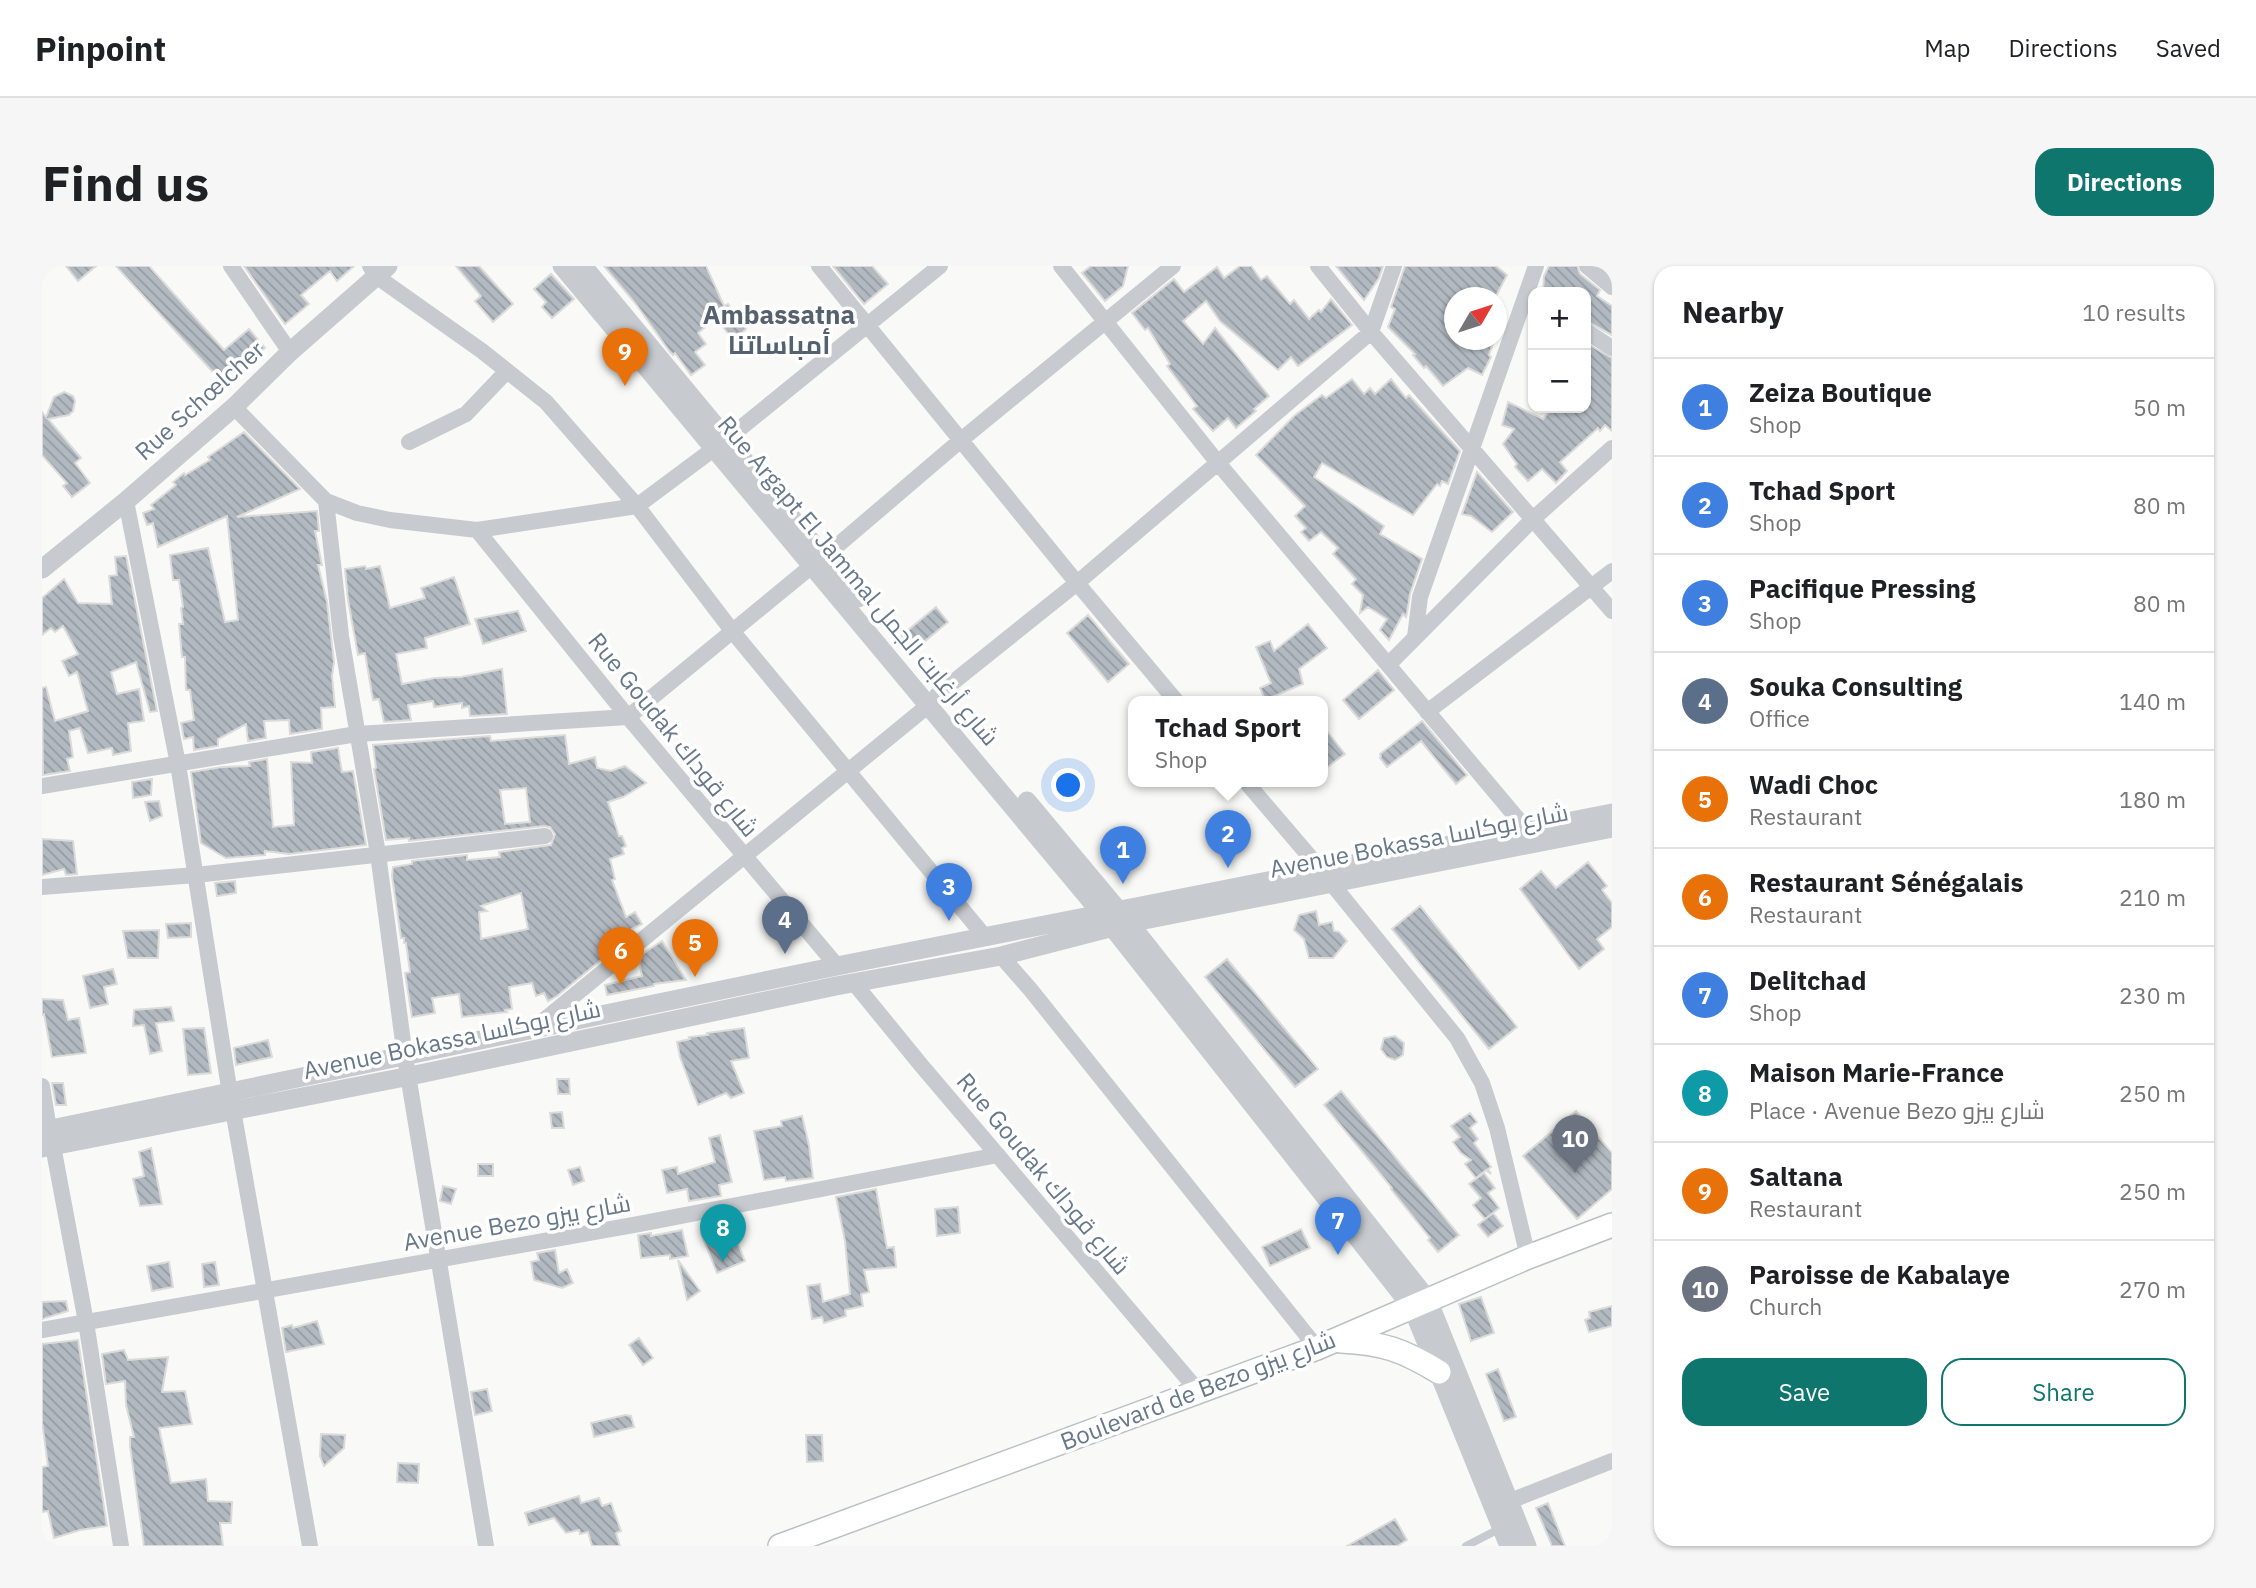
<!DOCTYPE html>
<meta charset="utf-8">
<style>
body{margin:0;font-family:"IBM Plex Sans",Cairo,sans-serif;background:#f6f6f6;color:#202124}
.controls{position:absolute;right:21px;top:21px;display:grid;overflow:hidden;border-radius:14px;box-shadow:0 2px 5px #0004}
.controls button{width:63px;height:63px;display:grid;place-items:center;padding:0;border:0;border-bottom:2px solid #e0e0e0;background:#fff;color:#202124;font:35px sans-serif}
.compass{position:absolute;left:1402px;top:21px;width:63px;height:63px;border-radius:50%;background:#fff;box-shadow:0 2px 5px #0004;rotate:51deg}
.you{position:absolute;left:1027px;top:520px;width:24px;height:24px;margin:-18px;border:5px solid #fff;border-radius:50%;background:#1a73e8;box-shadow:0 0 0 10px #1a73e833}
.badge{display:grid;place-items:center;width:46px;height:46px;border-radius:50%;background:#0f766e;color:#fff;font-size:23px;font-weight:700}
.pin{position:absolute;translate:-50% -58px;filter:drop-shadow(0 2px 4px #0008)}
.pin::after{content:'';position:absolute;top:37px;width:24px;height:21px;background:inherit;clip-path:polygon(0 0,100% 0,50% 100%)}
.popup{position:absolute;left:1086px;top:430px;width:200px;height:91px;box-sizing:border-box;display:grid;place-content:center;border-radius:14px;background:#fff;filter:drop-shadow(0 2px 5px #0005);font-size:23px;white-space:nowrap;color:#757577}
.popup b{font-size:26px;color:#202124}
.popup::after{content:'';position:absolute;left:50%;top:100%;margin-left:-14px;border:14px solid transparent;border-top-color:#fff}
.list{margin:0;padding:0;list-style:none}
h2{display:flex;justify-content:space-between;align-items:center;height:91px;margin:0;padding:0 28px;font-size:30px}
h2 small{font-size:23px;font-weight:400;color:#757577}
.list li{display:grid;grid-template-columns:46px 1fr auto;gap:21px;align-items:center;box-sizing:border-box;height:98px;padding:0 28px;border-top:2px solid #e0e0e0}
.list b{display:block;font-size:26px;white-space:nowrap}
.list p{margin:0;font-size:23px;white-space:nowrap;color:#757577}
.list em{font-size:23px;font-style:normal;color:#757577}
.actions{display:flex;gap:14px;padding:21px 28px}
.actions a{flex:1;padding:16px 0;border:2px solid #0f766e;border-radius:21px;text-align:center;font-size:24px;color:#0f766e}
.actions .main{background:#0f766e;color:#fff}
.map{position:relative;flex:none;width:1570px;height:1280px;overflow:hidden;border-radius:21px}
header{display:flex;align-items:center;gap:42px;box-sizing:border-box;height:98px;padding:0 35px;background:#fff;border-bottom:2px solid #e0e0e0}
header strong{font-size:33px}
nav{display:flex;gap:38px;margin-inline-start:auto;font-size:24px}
.intro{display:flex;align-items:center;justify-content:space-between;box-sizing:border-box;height:168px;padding:0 42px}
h1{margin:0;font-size:49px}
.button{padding:18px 32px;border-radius:21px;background:#0f766e;color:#fff;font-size:24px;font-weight:700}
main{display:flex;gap:42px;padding:0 42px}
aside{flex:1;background:#fff;border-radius:21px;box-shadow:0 2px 5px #0004}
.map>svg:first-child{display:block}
</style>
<header>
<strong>Pinpoint</strong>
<nav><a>Map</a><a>Directions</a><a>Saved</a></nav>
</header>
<div class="intro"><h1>Find us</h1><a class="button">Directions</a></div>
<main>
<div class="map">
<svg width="1570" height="1280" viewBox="0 0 1570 1280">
<defs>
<pattern id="building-back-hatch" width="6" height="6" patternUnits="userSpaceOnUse" patternTransform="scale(1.75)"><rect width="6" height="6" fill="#b2b9c0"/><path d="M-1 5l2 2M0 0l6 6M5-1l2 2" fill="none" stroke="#959ba2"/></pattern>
</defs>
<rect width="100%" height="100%" fill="#f9f9f7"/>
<path fill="url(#building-back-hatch)" stroke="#dbdbd9" stroke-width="2" fill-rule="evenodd" d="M24 0H54L36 15Z
M74 0H107L182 84 207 63 223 82 181 117Z
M202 0H312L295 15 288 5 259 29 267 38 243 58Z
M414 0H437L471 38 451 56 433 35 439 30Z
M562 0H664L682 40 686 38 704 63 692 75 674 52 656 67 664 78 653 86 663 99 649 109 633 87 631 89 628 86 594 38Z
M791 0H830L846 18 822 38Z
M1049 0H1086L1081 20 1063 35 1040 7Z
M1198 0H1209L1219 14 1225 10 1248 38 1252 34 1267 53 1277 44 1279 46 1289 33 1310 59 1256 100 1249 91 1236 104 1178 55 1164 35 1141 55 1161 78 1173 62 1227 130 1212 143 1214 145 1194 162 1186 152 1171 165 1151 143 1155 140 1125 100 1128 98 1106 62 1103 64 1090 47 1132 13 1142 26 1175 1 1182 12Z
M1294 0H1341L1337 12 1322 34Z
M1363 0H1454L1465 9 1453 32H1412V56L1406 65 1412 68V74H1452L1447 89 1449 91 1440 109 1426 102 1401 120 1384 100 1382 102 1371 89 1373 88 1346 61 1353 43 1349 41Z
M1507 0H1535L1538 8 1558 24 1555 30 1570 40V69L1544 55V26H1501L1502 10Z
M509 8 532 33 510 52 500 41 504 36 492 23Z
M1544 77 1570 92V165L1563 159 1558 165 1556 162 1518 196 1525 205 1514 217 1500 203 1486 215 1473 201 1475 198 1461 178 1472 163 1460 159 1466 136 1501 153 1510 142H1544Z
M1310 113 1322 128 1328 122 1333 128 1349 113 1364 132 1367 129 1418 185 1406 218 1400 215 1398 220 1395 218 1371 249 1280 197 1272 211 1342 260 1338 268 1380 293 1368 328 1365 347 1364 351 1361 348 1347 374 1338 364 1345 353 1326 341 1318 347 1321 329 1310 318 1314 313 1291 288 1296 282 1279 266 1267 275 1259 266 1264 262 1253 250 1263 240 1214 189 1252 150 1280 129 1284 132Z
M22 126 31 130 33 135 31 145 27 149 6 153 39 192 33 197 48 217 30 231 21 220 25 217 0 189V146L4 151 12 131Z
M202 166 258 223 195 251 275 245 277 265H273L280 299H276L285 336 292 396 290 410 293 441 279 442 280 463 248 468 247 454 222 455 224 472 206 475 204 458 176 473V480L152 484 151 471 142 473 139 457 152 454 148 424H144L143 391H140L137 358H141L139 342 141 341 137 314H131L128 289 166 282 183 356 196 354 185 250 116 281 111 257 105 259 101 247 112 243 109 239 134 219 131 216 142 207 143 209 168 194 166 191Z
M1435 206 1471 246 1450 266 1429 250 1420 248Z
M84 290 115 445 108 446 94 396 69 406 75 428 97 423 102 455 86 457 89 485 71 489 70 482 46 487 38 462 27 465 31 491 25 493 28 505 1 509 0 422 4 421 13 455 46 445 35 406 27 410 20 395 36 388 21 360 13 366 9 362 0 369V332L22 313 36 337 70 338 67 310 75 309 73 291Z
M323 300 324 303 338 300 348 342 383 332 379 322 412 311 428 358 383 372 385 382 354 388 360 418 393 412 419 411 460 403 465 448 428 450 427 440 420 442V437L392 441 391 435 366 439 369 454 342 456 337 433 331 434 323 387 316 389 306 334 303 303Z
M894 341 906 356 871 385 859 370Z
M476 345 484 365 441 378 433 353Z
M1046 349 1087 398 1066 416 1025 367Z
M1266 358 1285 382 1257 403 1261 418 1223 434 1218 422 1229 417 1214 381 1228 375 1232 385Z
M1336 404 1352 424 1317 453 1301 434Z
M1380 455 1425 509 1414 518 1379 475 1345 501 1338 492 1339 490 1338 488Z
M1280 459 1303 488 1280 505Z
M523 469 527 498 553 491 555 502 569 505 583 500 604 517 581 531 566 536 577 570H580L584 580 580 582 582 588 568 593 573 613 570 614 584 651 593 646 600 658 590 663 592 667 515 730 506 735 502 727 494 730 490 717 467 721 470 743 463 744 465 746 420 751 417 728 390 732 393 747 370 751 363 707 368 706 364 677H362V672H359L350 610 351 601 370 598V595L425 589V594L458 591 457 586 509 579 513 568 508 561 502 560 367 575V572L344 574 332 503 334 502 331 479 448 470 449 475ZM484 522 488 556 463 558 458 524ZM479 627 486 663 439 673 437 646 445 645 439 640Z
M296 482 300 506 311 505 324 579 247 588 223 585V589L184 592 159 577 149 506 180 501 208 500 207 496 225 493 231 561 252 559 249 496 270 497 269 486Z
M110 513 109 529 91 532 90 516Z
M117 535 120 550 108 555 103 536Z
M0 573 31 575 35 608 24 609 22 603 0 609Z
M1546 596 1565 620 1560 624 1570 637V661L1555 673 1562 683 1537 703 1478 623 1499 605 1514 622Z
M193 615 194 627 175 630 173 617Z
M1378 640 1475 761 1447 783 1350 663Z
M1274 645 1277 659 1290 656 1292 665 1297 666 1305 675 1291 692H1267L1262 673 1252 664 1257 649Z
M149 657V671L126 672 124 658Z
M117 664 116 692H86L81 665Z
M620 675 644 714 612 718V720L565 729 563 719 600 710 596 691Z
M1185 693 1276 803 1253 821 1163 711Z
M71 703 75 718 62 721 66 738 48 742 41 710Z
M0 733 21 734 26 754 37 752 44 787 10 791 2 748 0 749Z
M129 741 132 755 114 757 120 785 108 788 102 759 91 760 92 744Z
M162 762 169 807 146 809 141 763Z
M702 762 707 792 689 795 702 827 689 832 684 827 656 839 638 791 635 776 648 773 647 771 666 769 665 767Z
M1353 770 1362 777 1361 789 1353 794 1345 791 1339 783 1342 772Z
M226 774 230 791 194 799 192 782Z
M515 813H527L528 828H516Z
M10 817H21L24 839H14Z
M1299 825 1417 969 1396 986 1386 974 1388 972 1349 923 1350 922 1282 839Z
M1534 845 1570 887V923L1535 953 1481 890Z
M520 846 522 862H510L508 847Z
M1428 847 1435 856 1428 862 1436 873 1432 877 1449 901 1446 903 1449 908 1444 904 1434 912 1423 898 1429 894 1419 887 1411 876 1418 871 1409 860Z
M760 850 767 879 771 912 744 915 743 911 722 914 712 865 740 860 739 855Z
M678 869 690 916 677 919 679 930 647 935 645 923 625 927 620 904 635 901 636 908 673 896 667 872Z
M109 882 120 938 98 940 91 913 102 910 97 886Z
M436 898H451V910H436Z
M538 901 542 915 531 919 526 904Z
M1442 907 1453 922 1446 927 1457 942 1443 953 1431 939 1439 932 1427 918Z
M401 920 414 923 409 938 398 935Z
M834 923 845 982 852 981 854 1001 822 1004 827 1026 819 1028 821 1040 803 1044 804 1050 782 1057 780 1051 770 1053 765 1020 778 1018 781 1036 808 1028 803 975 794 931Z
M916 941 918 967 895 970 893 943Z
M1451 947 1461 960 1446 971 1436 959Z
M677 963 682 984 696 978 703 995 675 1007 659 967Z
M1259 963 1268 982 1228 1000 1220 981Z
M640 964 646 990 628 993V989L599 992 596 969 609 967V970Z
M513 984 517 1007 525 1003 531 1017 520 1022 492 1014 489 996 497 994 495 987Z
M636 994 658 1025 645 1034Z
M127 996 131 1021 110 1025 105 1000Z
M173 996 177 1019 162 1021 160 998Z
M1439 1031 1452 1067 1429 1075 1417 1038Z
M24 1035 26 1045 0 1053V1036Z
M1570 1040V1060L1547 1066 1543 1054 1548 1052 1547 1046Z
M275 1055 282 1078 244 1086 240 1062 250 1059 251 1062Z
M597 1072 611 1092 601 1099 587 1079Z
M36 1074 65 1260 38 1264 12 1272 6 1245 0 1246V1201L6 1200 0 1156V1078Z
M82 1084 86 1094 126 1091 120 1126 143 1125 150 1158 117 1162 129 1217 164 1213 166 1235 190 1236 189 1257H178L181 1280H102L88 1180V1171H92L84 1139 83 1115 64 1118 60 1088Z
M1456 1103 1474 1151 1462 1155 1444 1108Z
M445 1123 450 1145 433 1149 429 1126Z
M583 1149 589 1150 592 1161 552 1171 549 1157Z
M279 1168 303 1169 302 1182 282 1200 278 1190Z
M764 1169H780L781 1195 765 1196Z
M356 1197 377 1198 376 1217 355 1216Z
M537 1230 539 1237 557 1232 560 1240 569 1237 579 1265 574 1267 578 1280H550L546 1266 538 1268 537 1264 524 1267 512 1252 487 1259 483 1247Z
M1506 1237 1523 1280H1510L1494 1242Z
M1353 1253 1365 1274 1355 1280H1305Z"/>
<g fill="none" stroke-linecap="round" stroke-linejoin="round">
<g stroke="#bbc0c5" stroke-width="26">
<path id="secondary" d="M1299 1075C1341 1077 1361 1084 1397 1106
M738 1280 1275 1082 1486 991 1570 959"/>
</g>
<path stroke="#c7cbcf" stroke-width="8" d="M1424 1280 1459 1262"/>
<path stroke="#c7cbcf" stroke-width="16" d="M189 0 248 86
M328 0 334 10 440 85 504 136 595 240 691 366 944 672
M777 0 1035 317 1135 436
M1019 0 1176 197 1486 565
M1276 0 1329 66 1570 345
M1545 0 1570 21
M1544 65 1570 82
M192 141 284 235 315 247 348 254 435 264 595 240 685 173 898 0
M367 176 424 148 465 105
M84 235 136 498 188 828
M284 235 299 370 336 588 363 791 444 1280
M435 264 586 451 795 700
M782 291 919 174 1131 0
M1373 371 1378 331 1494 0
M1346 399 1491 253 1570 182
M895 429 1035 317 1329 66 1352 0
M1385 446 1570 305
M1204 516 1280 605
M0 520 315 468 586 451 771 299
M1290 618 1415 772 1440 817 1455 862 1486 991
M0 621 154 609 503 570
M959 690 988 723 1275 1082
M812 717 879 799 1157 1126
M490 764 888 438
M0 820 7 863
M191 844 268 1280
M11 880 44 1056 79 1280
M0 1064 597 958 956 889
M1468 1235 1570 1195"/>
<path stroke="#c7cbcf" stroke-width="19" d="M520 0 1060 648 1370 1041 1467 1280
M541 0 816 332
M0 303 84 235 192 141 248 86 346 0
M985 535 1087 657 1386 1034 1485 1280
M0 865 795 700 1570 547
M0 882 368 810 794 720 959 690 1087 657 1570 562"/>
<use href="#secondary" stroke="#fff" stroke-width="23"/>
</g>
<g text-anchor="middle" stroke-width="7" stroke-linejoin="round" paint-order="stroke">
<g font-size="24" fill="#66788a" stroke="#fff">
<text transform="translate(158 135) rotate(-42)" y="8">Rue Schœlcher</text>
<text transform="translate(816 315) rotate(50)" y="8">Rue Argapt El Jammal شارع أرغابت الجمل</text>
<text transform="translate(631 469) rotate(51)" y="8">Rue Goudak شارع قوداك</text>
<text transform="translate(1377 575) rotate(-11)" y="8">Avenue Bokassa شارع بوكاسا</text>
<text transform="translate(410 774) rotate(-12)" y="8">Avenue Bokassa شارع بوكاسا</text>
<text transform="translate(1001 908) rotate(50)" y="8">Rue Goudak شارع قوداك</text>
<text transform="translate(475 957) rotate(-10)" y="8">Avenue Bezo شارع بيزو</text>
<text transform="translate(1156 1125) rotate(-21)" y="8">Boulevard de Bezo شارع بيزو</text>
</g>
<g font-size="26" font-weight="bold" fill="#54616f" stroke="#fff">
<text x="737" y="58">Ambassatna<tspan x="737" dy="30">أمباساتنا</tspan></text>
</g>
</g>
</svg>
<div class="controls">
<button>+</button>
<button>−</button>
</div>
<svg class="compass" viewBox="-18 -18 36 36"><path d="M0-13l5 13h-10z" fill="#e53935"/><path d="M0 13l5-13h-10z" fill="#757577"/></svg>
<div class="you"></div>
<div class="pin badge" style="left:1081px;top:618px;background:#3f7fe0">1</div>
<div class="pin badge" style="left:1186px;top:602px;background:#3f7fe0">2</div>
<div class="popup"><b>Tchad Sport</b>Shop</div>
<div class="pin badge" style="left:907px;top:655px;background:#3f7fe0">3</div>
<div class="pin badge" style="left:743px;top:688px;background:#5c6f8a">4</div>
<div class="pin badge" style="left:653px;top:711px;background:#e8710a">5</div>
<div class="pin badge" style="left:579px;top:719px;background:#e8710a">6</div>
<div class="pin badge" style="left:1296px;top:989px;background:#3f7fe0">7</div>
<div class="pin badge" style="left:681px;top:996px;background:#0f9aa8">8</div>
<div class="pin badge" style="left:583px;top:120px;background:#e8710a">9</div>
<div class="pin badge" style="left:1533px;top:907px;background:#6b7280">10</div>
</div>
<aside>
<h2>Nearby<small>10 results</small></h2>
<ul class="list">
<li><span class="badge" style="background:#3f7fe0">1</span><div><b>Zeiza Boutique</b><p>Shop</p></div><em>50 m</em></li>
<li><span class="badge" style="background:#3f7fe0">2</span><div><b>Tchad Sport</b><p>Shop</p></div><em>80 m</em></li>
<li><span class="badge" style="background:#3f7fe0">3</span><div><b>Pacifique Pressing</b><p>Shop</p></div><em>80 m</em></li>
<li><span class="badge" style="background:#5c6f8a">4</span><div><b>Souka Consulting</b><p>Office</p></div><em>140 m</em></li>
<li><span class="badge" style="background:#e8710a">5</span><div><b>Wadi Choc</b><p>Restaurant</p></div><em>180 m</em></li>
<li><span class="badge" style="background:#e8710a">6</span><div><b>Restaurant Sénégalais</b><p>Restaurant</p></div><em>210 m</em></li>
<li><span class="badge" style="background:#3f7fe0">7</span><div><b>Delitchad</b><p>Shop</p></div><em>230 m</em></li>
<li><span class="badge" style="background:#0f9aa8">8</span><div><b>Maison Marie-France</b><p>Place · Avenue Bezo شارع بيزو</p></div><em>250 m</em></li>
<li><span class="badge" style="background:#e8710a">9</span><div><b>Saltana</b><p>Restaurant</p></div><em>250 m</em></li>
<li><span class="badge" style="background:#6b7280">10</span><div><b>Paroisse de Kabalaye</b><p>Church</p></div><em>270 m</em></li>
</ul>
<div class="actions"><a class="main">Save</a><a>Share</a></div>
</aside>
</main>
